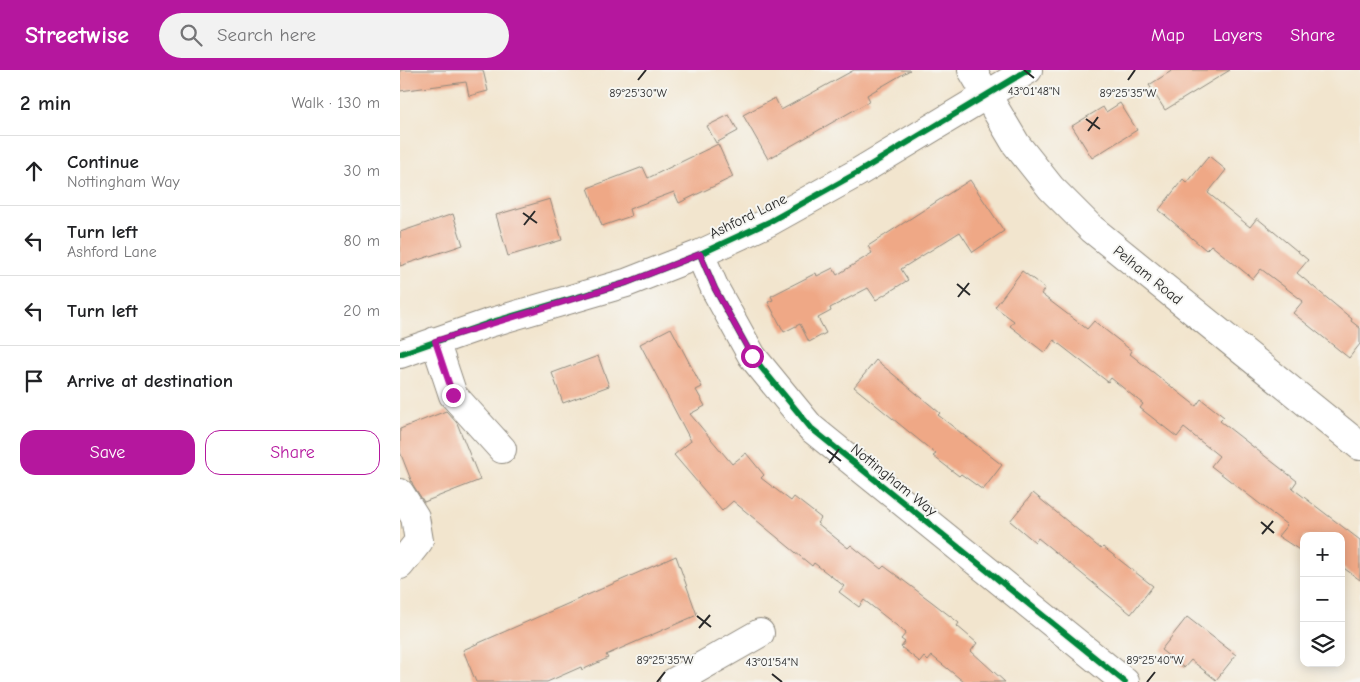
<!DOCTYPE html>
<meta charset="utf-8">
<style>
body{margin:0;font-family:"Comic Neue",sans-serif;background:#f2f2f2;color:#202124}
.controls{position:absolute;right:15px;bottom:15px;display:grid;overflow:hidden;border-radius:10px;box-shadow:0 2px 12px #0003}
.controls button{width:45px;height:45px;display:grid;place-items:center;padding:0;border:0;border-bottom:1px solid #e0e0e0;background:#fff;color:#202124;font:25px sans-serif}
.stop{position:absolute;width:15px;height:15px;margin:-11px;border:4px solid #b5179e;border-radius:50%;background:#fff}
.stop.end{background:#b5179e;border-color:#fff;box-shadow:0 1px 5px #0008}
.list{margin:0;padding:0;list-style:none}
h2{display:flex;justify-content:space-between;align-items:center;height:65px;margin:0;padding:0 20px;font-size:21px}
h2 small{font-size:16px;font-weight:400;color:#757577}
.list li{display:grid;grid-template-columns:32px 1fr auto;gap:15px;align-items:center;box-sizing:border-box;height:70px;padding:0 20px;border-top:1px solid #e0e0e0}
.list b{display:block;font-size:19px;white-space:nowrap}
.list p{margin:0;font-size:16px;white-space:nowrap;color:#757577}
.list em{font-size:16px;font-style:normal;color:#757577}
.actions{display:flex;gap:10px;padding:15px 20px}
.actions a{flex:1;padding:11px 0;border:1px solid #b5179e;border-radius:15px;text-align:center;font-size:18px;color:#b5179e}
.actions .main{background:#b5179e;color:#fff}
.icon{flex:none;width:28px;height:28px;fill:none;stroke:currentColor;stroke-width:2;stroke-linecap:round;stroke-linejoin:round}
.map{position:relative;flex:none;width:960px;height:612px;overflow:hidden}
header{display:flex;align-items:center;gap:30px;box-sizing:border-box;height:70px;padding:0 25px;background:#b5179e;color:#fff}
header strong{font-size:24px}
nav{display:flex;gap:28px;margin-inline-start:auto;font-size:18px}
.search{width:350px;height:45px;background:#f2f2f2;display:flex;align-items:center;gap:12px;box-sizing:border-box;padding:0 18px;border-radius:28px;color:#757577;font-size:19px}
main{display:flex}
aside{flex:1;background:#fff}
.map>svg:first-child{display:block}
</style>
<header>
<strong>Streetwise</strong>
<div class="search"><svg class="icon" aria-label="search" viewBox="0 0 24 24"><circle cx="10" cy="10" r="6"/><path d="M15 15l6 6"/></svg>Search here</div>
<nav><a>Map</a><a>Layers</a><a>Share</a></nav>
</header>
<main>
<aside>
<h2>2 min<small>Walk · 130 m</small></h2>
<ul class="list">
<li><svg class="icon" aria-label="ahead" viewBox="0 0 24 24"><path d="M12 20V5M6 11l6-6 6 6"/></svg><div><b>Continue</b><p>Nottingham Way</p></div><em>30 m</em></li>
<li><svg class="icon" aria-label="left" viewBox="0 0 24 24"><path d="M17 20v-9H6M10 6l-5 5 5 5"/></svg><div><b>Turn left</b><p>Ashford Lane</p></div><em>80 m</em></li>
<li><svg class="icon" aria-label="left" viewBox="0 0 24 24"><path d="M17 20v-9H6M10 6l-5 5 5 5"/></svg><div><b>Turn left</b></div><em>20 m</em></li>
<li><svg class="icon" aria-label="arrive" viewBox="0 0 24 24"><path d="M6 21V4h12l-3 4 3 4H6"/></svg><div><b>Arrive at destination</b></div></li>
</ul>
<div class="actions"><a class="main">Save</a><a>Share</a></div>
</aside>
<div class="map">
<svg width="960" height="612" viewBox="0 0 960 612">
<rect width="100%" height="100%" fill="#f6f6f2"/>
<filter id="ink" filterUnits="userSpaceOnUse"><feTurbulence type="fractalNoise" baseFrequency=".02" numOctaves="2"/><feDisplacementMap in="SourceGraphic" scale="10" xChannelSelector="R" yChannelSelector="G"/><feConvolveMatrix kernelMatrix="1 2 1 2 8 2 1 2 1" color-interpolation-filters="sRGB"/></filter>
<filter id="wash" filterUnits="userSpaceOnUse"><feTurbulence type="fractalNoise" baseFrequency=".0096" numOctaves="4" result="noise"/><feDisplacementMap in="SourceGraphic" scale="20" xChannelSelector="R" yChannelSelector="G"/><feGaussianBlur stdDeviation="1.12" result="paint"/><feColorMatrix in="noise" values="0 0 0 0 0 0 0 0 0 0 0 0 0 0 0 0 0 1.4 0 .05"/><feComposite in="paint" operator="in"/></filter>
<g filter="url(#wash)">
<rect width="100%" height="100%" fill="#f2e5ce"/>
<g id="blocks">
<path fill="#efa886" d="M0 0H83L88 21 69 26 66 12 0 21Z
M454 0H510L467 25 470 31 368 89 343 45 375 28 381 40Z
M773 0H830L765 40 749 15Z
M720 33 737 60 692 88 672 56 703 37 706 42Z
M329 45 338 61 316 73 307 56Z
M318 74 333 107 279 133 274 122 229 139 231 146 202 156 188 118 243 97 248 108Z
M809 86 826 100 808 123 850 157 857 148 908 190 897 203 952 249 951 251 960 258V274L949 288 893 243 903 231 861 199 853 209 811 175 806 180 759 140 783 109 787 113Z
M570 110 604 161 573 182 560 162 501 199 508 210 476 230 468 218 430 238 431 241 418 248 426 263 409 272 400 254 384 262 368 232 373 230 371 226 416 203 417 206 433 198 437 205 472 183 468 176Z
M150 129 162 170 108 186 96 145Z
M53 144 63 175 0 196V162Z
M622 201 645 218 641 224 687 259 694 251 732 281 730 284 796 336 801 329 824 347 820 351 897 411 892 418 960 470V510L941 496V466H904V483L878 466 887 455 811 396 819 386 784 358 777 367 740 338 743 334 711 308 708 312 654 270 645 283 610 256 614 251 595 237Z
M271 258 302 317 296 320 305 336 290 344 332 394 346 383 364 405 361 408 391 431 394 427 421 448 417 453 448 478 451 475 481 499 484 496 532 532 559 553 557 556 577 573 571 581 605 612H564L532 586 528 591 524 587 520 592 501 577 505 572 501 569 506 563 464 530 459 537 439 522 444 516 414 493 412 496 333 431 322 441 274 385 291 371 240 274Z
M198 286 209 316 163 333 152 303Z
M476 290 540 343 538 345 602 395 583 420 561 404 559 406 533 386 536 384 454 317Z
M46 341 57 353 80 410 24 432 13 415 0 382V359Z
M633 423 701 479 703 477 753 516 731 544 638 468 635 472 610 451Z
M276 486 297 545 206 585 208 588 182 600 181 597 147 612H76L63 580Z
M787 547 836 585 816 610 791 590 784 598 761 580Z"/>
</g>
</g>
<g filter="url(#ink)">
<use href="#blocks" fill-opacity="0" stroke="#8e887c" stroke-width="1"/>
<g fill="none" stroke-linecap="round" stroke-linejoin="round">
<g stroke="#8e887c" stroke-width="30">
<path id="minor" d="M572 0 616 74 651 118 692 159 960 376
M300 184 315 219 352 286 411 358 725 612
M35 271 53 325 102 379
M0 284 89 253 226 213 300 184 369 152 457 103 628 0
M0 423 15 447 19 471 0 495
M274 612 360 563"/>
</g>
<use href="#minor" stroke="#fff" stroke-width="28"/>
<g stroke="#f6f6f2" stroke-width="9">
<path id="cycleway" d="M300 184 315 219 352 286 411 358 725 612
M0 284 89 253 226 213 300 184 369 152 457 103 628 0"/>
</g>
<use href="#cycleway" stroke="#00873e" stroke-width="6"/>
</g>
</g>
<g fill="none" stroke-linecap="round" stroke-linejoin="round" filter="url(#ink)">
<path stroke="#b5179e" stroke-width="6" d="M53 325 35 271 226 213 300 184 315 219 352 286"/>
</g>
<path fill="none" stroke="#2b2b2b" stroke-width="2" d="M624 0 634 8M238 10 246 0M728 10 735 0M686 49 700 59M688 61 698 47M123 143 137 153M124 155 135 141M557 214 570 225M558 227 569 213M427 380 441 391M429 393 439 379M861 452 874 463M862 464 873 451M297 546 311 557M299 558 310 545M372 604 382 612M257 612 265 602M747 612 755 602"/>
<g text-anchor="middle" stroke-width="4" stroke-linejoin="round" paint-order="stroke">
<g font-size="15" fill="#2b2b2b" stroke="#f6f6f2">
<text transform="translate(348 146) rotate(-26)" y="5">Ashford Lane</text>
<text transform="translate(748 205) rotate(39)" y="5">Pelham Road</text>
<text transform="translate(494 410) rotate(39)" y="5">Nottingham Way</text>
</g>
</g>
<g font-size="12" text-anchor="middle" fill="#2b2b2b" stroke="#f6f6f2" stroke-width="4" stroke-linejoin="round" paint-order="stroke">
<text x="634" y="25">43°01'48"N</text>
<text x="238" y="27">89°25'30"W</text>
<text x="728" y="27">89°25'35"W</text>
<text x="265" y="594">89°25'35"W</text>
<text x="755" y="594">89°25'40"W</text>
<text x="372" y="596">43°01'54"N</text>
</g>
</svg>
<div class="controls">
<button>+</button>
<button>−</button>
<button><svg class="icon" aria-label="layers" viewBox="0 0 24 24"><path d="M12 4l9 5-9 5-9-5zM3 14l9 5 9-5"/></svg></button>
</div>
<div class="stop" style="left:352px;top:286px"></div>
<div class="stop end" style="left:53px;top:325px"></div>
</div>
</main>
